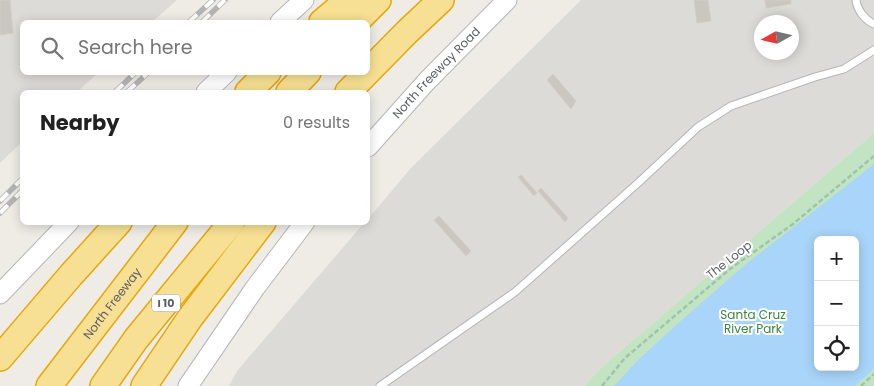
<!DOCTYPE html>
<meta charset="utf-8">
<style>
body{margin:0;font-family:Poppins,sans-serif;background:#f2f2f2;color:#222}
.controls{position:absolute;right:15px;bottom:15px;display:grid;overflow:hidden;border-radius:8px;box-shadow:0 2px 12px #0003}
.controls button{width:45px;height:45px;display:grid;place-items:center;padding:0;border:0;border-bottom:1px solid #e0e0e0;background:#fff;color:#222;font:25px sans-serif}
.compass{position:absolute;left:754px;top:15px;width:45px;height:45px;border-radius:50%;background:#fff;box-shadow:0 2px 12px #0003;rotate:262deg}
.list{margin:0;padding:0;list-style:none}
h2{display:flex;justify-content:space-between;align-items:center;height:65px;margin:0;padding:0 20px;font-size:21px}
h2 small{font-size:16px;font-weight:400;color:#767676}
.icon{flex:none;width:28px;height:28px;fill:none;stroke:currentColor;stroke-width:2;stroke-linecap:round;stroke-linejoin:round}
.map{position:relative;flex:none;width:874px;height:386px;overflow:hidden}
.search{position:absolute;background:#fff;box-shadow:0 2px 12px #0003;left:20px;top:20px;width:350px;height:55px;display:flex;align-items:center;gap:12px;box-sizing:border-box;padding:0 18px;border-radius:8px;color:#767676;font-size:19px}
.panel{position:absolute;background:#fff;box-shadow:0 2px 12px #0003;left:20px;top:90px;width:350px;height:135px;border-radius:8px}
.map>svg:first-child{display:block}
</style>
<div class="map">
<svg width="874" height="386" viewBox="0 0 874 386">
<rect width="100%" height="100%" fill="#eeece5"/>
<path fill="#dddbd7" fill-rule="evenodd" d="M0 0H177L152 22H22V72L98 73 77 92H22V142L0 163Z
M581 0H874V133L602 367 584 386H229L237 371 364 223 368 222V219L411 168ZM762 22H792V52H762Z"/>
<path fill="#c3e4c3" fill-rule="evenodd" d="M874 133V386H584L602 367ZM818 240H855V367H818Z"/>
<path fill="#a9d5fa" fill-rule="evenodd" d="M874 164V369L855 386H614L639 359 684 318 746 264ZM818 240H855V367H818Z"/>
<path fill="#cac7c2" stroke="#d3cec3" d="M0 0H10L13 33 0 35Z
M694 0H708L711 21 697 23Z
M765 0H791V4L766 8Z
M553 74 576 101 571 109 547 80Z
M521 175 537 193 534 196 518 177Z
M541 188 568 218 565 222 538 191Z
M439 216 471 251 466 256 434 220Z"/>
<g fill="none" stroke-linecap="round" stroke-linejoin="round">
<g stroke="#b2b5b9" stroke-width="9">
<path id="service" d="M856 0C857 10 865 20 874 24
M380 386 515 292 638 183 698 127 731 106 815 77 844 69 874 50"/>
</g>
<g stroke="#b3b7bb" stroke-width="21">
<g id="secondary">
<path d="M280 22 304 0"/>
<path d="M206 92 227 72"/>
<path id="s1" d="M368 147 427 81 507 0"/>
<path d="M0 294 69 222"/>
<path d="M188 386 255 288 305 222"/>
</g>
</g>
<g stroke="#e6a70d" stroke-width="28">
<g id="motorway">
<path d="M322 22 348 0"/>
<path d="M356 22 378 0"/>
<path d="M248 92 268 72"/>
<path d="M289 92 308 72"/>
<path d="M348 92 407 32 441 0"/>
<path d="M0 358 71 275 119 222"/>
<path id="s2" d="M49 386 175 222"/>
<path d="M103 386 136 339 232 222"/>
<path d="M144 386 190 318 263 222"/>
</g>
</g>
<path stroke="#9cc5a9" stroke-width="2.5" stroke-dasharray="5 2.5" stroke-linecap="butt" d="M602 386 625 358 730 269 793 224 874 156
M861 386 874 374"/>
<use href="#service" stroke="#fff" stroke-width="7"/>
<use href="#secondary" stroke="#fff" stroke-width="19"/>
<use href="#motorway" stroke="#f7e093" stroke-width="25"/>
<g stroke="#b3b4b4" stroke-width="5.5">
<path id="rail" d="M189 22 213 0
M202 22 225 0
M115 92 136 72
M127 92 149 72
M0 201 22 179
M0 213 22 191"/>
</g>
<use href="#rail" stroke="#fff" stroke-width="4" stroke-dasharray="11" stroke-linecap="butt"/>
</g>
<g text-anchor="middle" stroke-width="4" stroke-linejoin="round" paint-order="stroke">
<rect fill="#fff" stroke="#8d9092" stroke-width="1" x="152" y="294.5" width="28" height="17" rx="4"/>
<g font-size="11" font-weight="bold" fill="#5c6064">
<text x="166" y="307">I 10</text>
</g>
<g font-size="12" fill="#5c6064" stroke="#fff">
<text dy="4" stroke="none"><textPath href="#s1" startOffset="101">North Freeway Road</textPath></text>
<text transform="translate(729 260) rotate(-38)" y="4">The Loop</text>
<text dy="4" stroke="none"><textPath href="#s2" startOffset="104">North Freeway</textPath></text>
</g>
<g font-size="12" fill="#3b8540" stroke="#fff">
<text x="753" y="319">Santa Cruz<tspan x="753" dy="14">River Park</tspan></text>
</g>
</g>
</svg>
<div class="controls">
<button>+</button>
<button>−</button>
<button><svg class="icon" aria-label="locate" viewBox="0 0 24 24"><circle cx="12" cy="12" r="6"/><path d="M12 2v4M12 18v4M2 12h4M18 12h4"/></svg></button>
</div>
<svg class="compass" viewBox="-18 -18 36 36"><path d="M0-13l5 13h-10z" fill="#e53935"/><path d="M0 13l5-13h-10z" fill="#767676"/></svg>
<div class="search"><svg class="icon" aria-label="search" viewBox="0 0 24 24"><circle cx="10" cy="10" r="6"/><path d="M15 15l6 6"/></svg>Search here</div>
<section class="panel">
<h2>Nearby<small>0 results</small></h2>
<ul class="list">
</ul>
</section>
</div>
